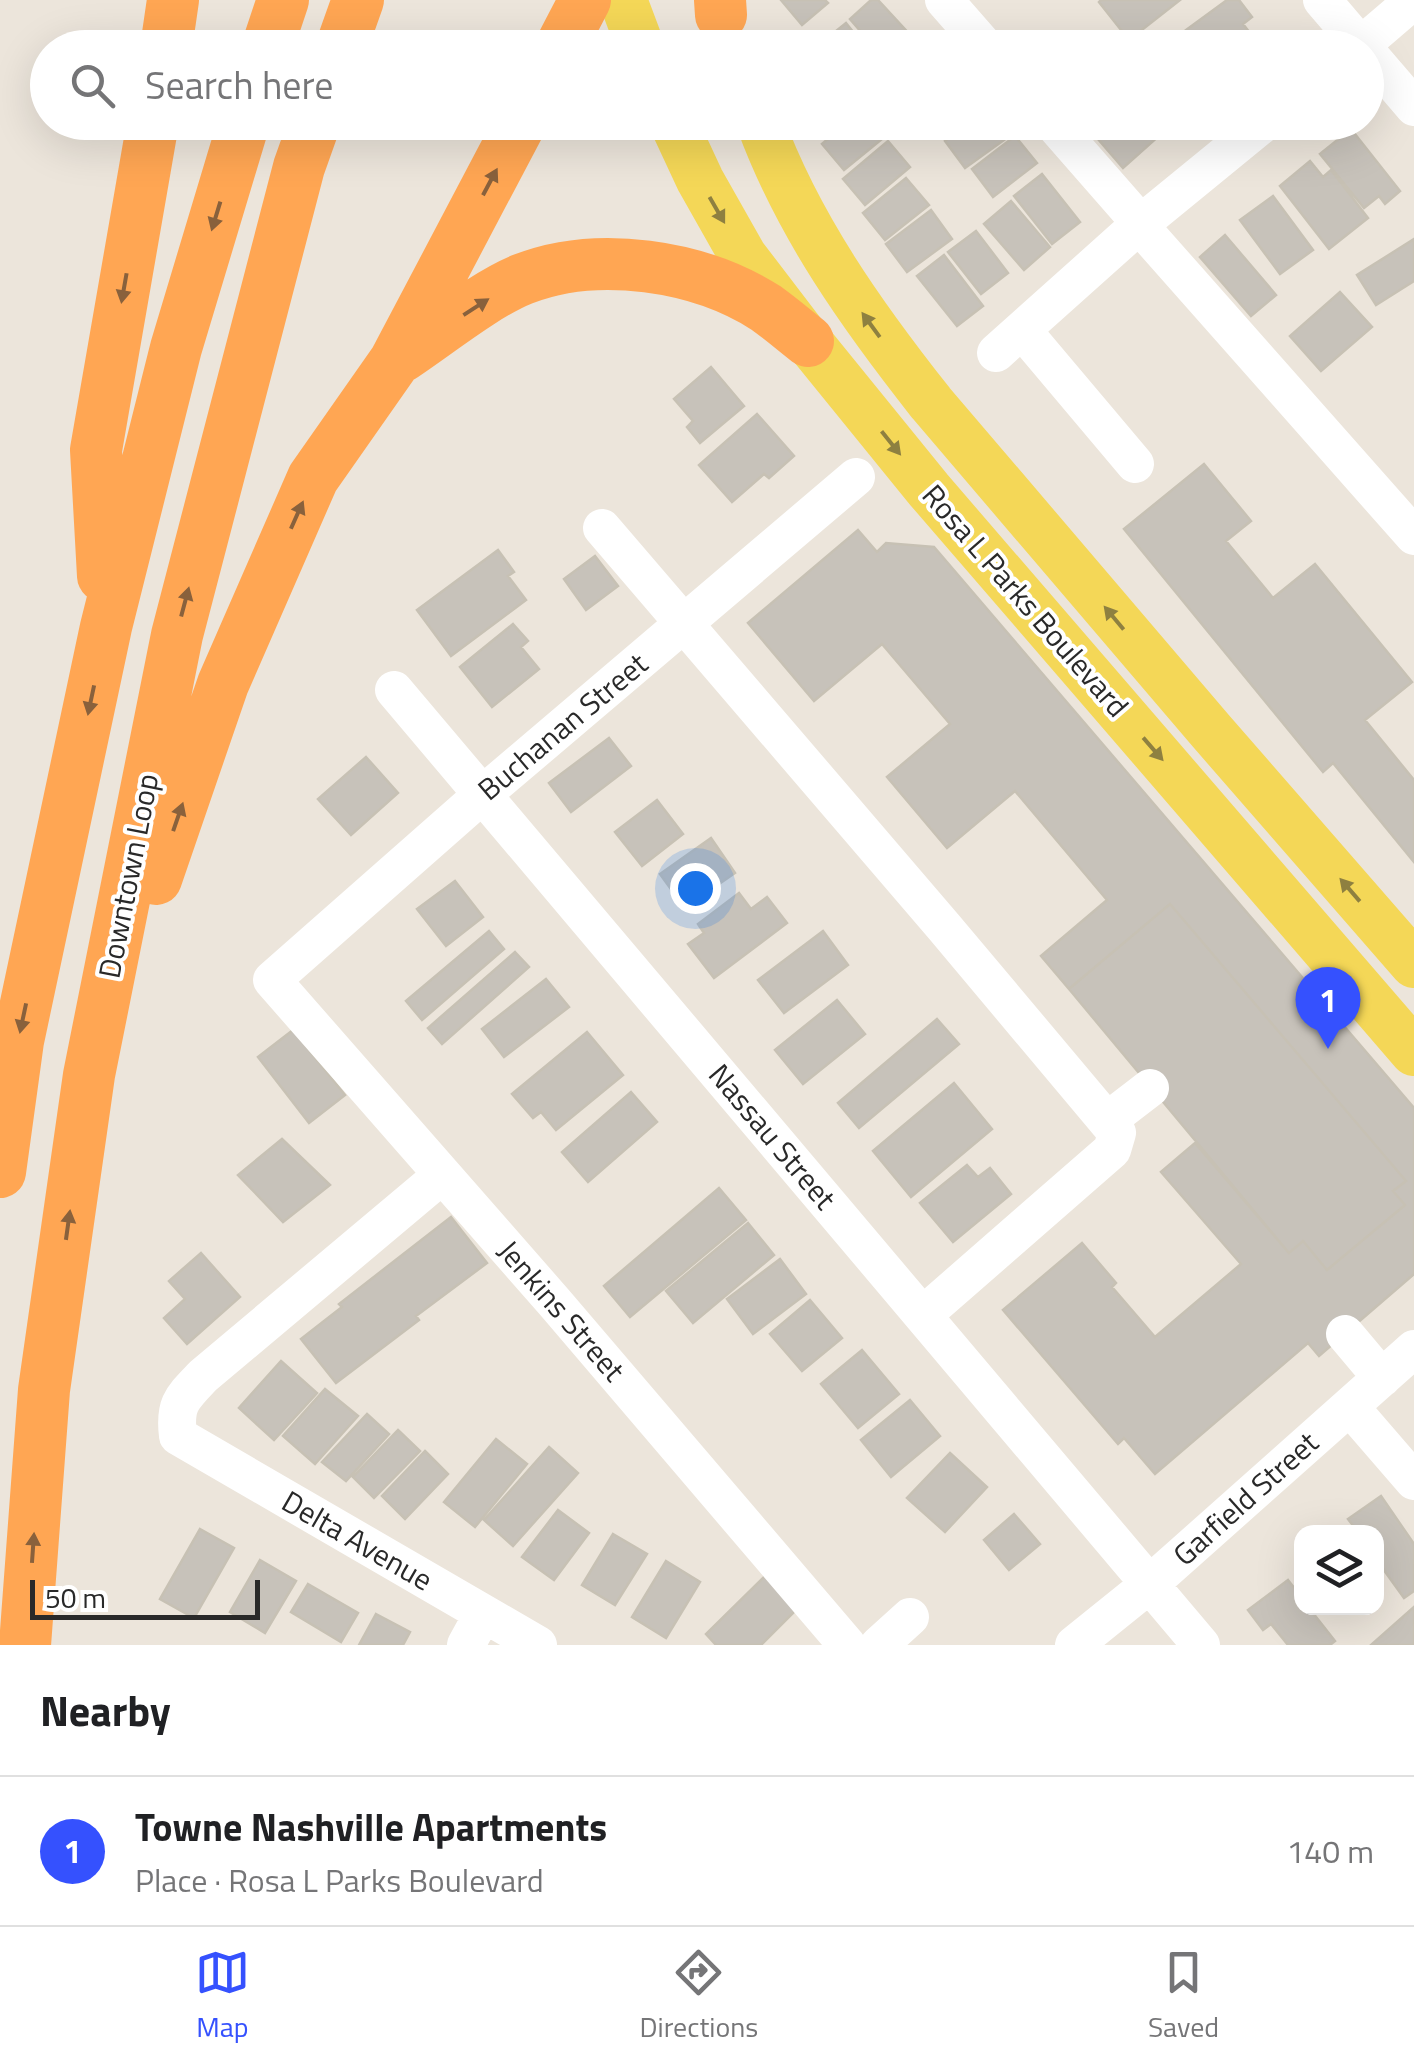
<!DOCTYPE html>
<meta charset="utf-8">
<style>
body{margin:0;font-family:"Titillium Web",sans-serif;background:#f6f6f6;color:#202124}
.controls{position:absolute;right:30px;bottom:30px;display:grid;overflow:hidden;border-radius:20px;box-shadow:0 10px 40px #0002}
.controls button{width:90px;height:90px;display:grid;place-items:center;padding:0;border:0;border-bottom:2px solid #e0e0e0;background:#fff;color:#202124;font:50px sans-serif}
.scale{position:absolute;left:30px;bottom:25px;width:230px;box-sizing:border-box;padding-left:10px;border:5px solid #292929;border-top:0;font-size:28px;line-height:35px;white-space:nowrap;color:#292929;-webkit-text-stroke:8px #fff;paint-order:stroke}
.you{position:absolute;left:695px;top:888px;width:35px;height:35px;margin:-25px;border:8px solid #fff;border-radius:50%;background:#1a73e8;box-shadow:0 0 0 15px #1a73e833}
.badge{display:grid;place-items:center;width:65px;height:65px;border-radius:50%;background:#3551fe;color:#fff;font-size:32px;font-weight:700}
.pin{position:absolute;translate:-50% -82px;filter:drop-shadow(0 2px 5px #0008)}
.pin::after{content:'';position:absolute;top:52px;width:35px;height:30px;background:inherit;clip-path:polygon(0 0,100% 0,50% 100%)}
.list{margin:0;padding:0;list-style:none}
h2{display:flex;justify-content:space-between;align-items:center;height:130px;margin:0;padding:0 40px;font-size:42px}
h2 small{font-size:32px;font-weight:400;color:#757577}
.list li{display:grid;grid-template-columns:65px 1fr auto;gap:30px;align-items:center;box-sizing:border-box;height:150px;padding:0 40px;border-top:2px solid #e0e0e0}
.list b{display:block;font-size:38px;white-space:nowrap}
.list p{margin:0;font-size:32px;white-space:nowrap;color:#757577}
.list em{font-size:32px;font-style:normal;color:#757577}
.icon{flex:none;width:55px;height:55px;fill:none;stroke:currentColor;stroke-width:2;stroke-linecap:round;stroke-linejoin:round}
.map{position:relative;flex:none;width:1414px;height:1645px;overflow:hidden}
.search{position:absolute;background:#fff;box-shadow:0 10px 40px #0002;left:30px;right:30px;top:30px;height:110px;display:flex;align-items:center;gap:25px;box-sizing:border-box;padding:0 35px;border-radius:55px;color:#757577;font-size:38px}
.sheet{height:280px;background:#fff}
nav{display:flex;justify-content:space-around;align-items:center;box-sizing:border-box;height:140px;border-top:2px solid #e0e0e0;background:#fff;font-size:28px;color:#757577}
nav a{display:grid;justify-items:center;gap:5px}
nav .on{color:#3551fe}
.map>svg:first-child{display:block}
</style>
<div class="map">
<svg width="1414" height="1645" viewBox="0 0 1414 1645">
<rect width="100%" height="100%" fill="#ece5db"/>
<path fill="#c7c2ba" stroke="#c7c1b4" stroke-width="2.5" d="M781 0H825L828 3 802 25Z
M871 0H878L913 38 902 48H875L850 19Z
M1101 0H1180L1129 40 1099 2Z
M1227 0H1239L1252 17 1243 24 1260 46 1258 48H1199L1186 30Z
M846 23 866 48H823L820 44Z
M1183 35 1192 48H1168Z
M848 122H878L888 134 844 170 822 144Z
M932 122H961L943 136Z
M969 122H1002L1011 135 965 168 945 141Z
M1116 122H1148L1160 135 1123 168 1098 139Z
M1351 129 1400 191 1385 204 1379 196 1364 208 1320 154Z
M1015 136 1037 163 993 197 972 169Z
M888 141 910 167 865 205 843 179Z
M1310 161 1323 177 1331 170 1368 218 1329 249 1280 186Z
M1042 174 1080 222 1052 244 1014 196Z
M906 178 929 205 885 240 863 213Z
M1273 196 1313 250 1280 274 1240 220Z
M1011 201 1050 247 1024 270 984 224Z
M931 210 952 239 907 272 886 244Z
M976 231 1008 273 981 294 948 252Z
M1225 235 1276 295 1251 316 1200 257Z
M1414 239V281L1376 305 1357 275Z
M944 255 983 306 957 326 917 276Z
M1340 292 1372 327 1321 371 1290 336Z
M711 367 744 406 700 443 687 427 693 421 674 399Z
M757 414 794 456 769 478 764 474 732 502 699 465Z
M1204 464 1251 521 1226 541 1273 598 1315 564 1412 682 1365 720 1414 780V862L1333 763 1323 772 1124 529Z
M858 530 877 552 886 543 934 547 1414 1108V1274L1319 1356 1308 1343 1155 1474 1124 1438 1118 1444 1003 1310 1082 1243 1116 1283 1112 1287 1155 1337 1241 1264 1161 1172 1195 1143 1289 1253 1303 1241 1327 1270 1405 1205 1393 1191 1406 1181 1170 904 1069 989 1041 956 1107 900 1015 791 947 848 887 777 950 724 882 644 814 701 748 623Z
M498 550 514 572 508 576 526 600 451 656 417 610Z
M595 556 618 586 586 610 564 579Z
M513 624 528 641 521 647 539 669 492 707 460 667Z
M609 738 631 766 571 812 549 783Z
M366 757 398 793 351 835 318 799Z
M657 800 683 834 642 866 615 832Z
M711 838 735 873 703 895 699 890 681 903 660 874Z
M455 881 483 917 446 946 417 909Z
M739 893 751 909 767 897 787 923 714 978 688 944 704 933 698 924Z
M1170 904 1406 1181 1393 1191 1405 1205 1327 1270 1303 1241 1289 1253 1069 989Z
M489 931 504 949 422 1020 406 1001Z
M823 931 848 965 784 1013 758 980Z
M515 952 529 967 442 1044 428 1028Z
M546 979 569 1007 504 1057 482 1029Z
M837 1000 865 1034 803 1084 775 1050Z
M937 1019 959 1044 859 1128 838 1103Z
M293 1030 345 1095 309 1123 258 1057Z
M587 1032 623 1075 556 1130 541 1112 533 1118 512 1094Z
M954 1083 992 1129 911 1197 873 1151Z
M631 1092 657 1122 588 1182 562 1152Z
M282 1139 330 1185 283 1222 238 1175Z
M967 1165 978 1177 990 1168 1011 1194 953 1242 920 1203Z
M719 1188 746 1220 630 1317 604 1286Z
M451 1217 487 1263 416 1316 419 1320 336 1383 301 1339 342 1307 339 1304Z
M748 1223 774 1255 693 1323 666 1291Z
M201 1253 240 1297 187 1344 164 1318 185 1299 169 1281Z
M780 1259 806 1294 753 1334 727 1299Z
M810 1300 842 1338 802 1371 770 1334Z
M862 1350 899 1394 858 1428 821 1384Z
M281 1361 317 1393 274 1440 239 1408Z
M325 1389 358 1416 315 1464 283 1436Z
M910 1400 940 1436 891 1477 861 1440Z
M367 1414 389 1434 346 1481 322 1462Z
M398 1430 420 1451 374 1498 353 1477Z
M496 1439 527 1464 475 1527 444 1502Z
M549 1447 578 1473 513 1546 484 1520Z
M425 1451 448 1474 405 1519 382 1496Z
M950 1453 987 1487 945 1532 907 1498Z
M1381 1496 1414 1544V1591L1404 1598 1376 1559V1532H1358L1348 1519Z
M558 1510 589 1533 554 1580 522 1557Z
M1014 1514 1040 1544 1009 1570 984 1540Z
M200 1529 234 1548 194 1618 160 1599Z
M613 1534 647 1554 615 1605 582 1585Z
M260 1560 296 1581 265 1633 230 1612Z
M666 1561 700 1582 666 1638 632 1617Z
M767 1574 799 1607 761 1645H716L706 1634Z
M1288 1580 1302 1598V1608H1309L1335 1641 1330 1645H1288L1271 1624 1263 1630 1248 1610Z
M308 1584 358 1613 341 1642 291 1612Z
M1414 1607V1645H1371Z
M376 1614 410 1632 403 1645H359Z"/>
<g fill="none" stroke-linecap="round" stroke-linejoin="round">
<path stroke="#fff" stroke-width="38" d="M944 0 986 48
M1322 0 1363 48
M1358 48 1414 0
M1366 51 1414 107
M1052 122 1129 210 1139 225 1414 536
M1022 330 1135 464
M996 353 1139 225 1265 122
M602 528 944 927 1117 1133 1112 1150 923 1315
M394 690 1201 1645
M1107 1121 1150 1088
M441 1176 203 1376C182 1398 174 1404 178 1436L538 1645
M1345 1334 1382 1378
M1350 1407 1414 1481
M466 1645 483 1614
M847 1645 555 1303 272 980 482 795 856 477
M879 1645 910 1617
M1074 1645 1151 1583 1414 1349"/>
<path stroke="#f4d757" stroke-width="48" d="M623 0 641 48
M673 122 700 180 743 256 808 341 929 490 1414 1052
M760 122C798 226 863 317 931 403L1211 731 1414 964"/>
<path stroke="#ffa653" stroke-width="52" d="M720 0 721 15
M166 48 173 0
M267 48 283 0
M341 48 358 0
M560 48 585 0
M401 357C436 334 485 294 523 279 597 250 699 265 766 308 780 318 794 330 808 341
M103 576 96 450 153 122
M156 879 223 684 313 478 395 361 521 122
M0 1172 18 1041 106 627 176 348 244 122
M25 1645 44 1390 89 1075 177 635 299 167 315 122"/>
</g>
<defs><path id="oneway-solid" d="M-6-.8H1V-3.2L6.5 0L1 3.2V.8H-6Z" transform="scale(2.5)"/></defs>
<g fill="#89613c">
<use href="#oneway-solid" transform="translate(490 182) rotate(-62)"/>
<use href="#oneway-solid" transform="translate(216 216) rotate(107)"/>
<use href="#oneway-solid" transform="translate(124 288) rotate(100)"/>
<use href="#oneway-solid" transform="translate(476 307) rotate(-33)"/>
<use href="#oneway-solid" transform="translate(297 515) rotate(-66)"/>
<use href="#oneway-solid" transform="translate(185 602) rotate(-75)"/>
<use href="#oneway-solid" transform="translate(91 700) rotate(102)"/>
<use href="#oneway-solid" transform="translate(178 817) rotate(-71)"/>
<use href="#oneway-solid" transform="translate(23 1018) rotate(102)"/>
<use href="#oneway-solid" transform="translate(68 1225) rotate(-82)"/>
<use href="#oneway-solid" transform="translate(33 1548) rotate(-86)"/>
</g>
<g fill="#8e8040">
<use href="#oneway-solid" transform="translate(717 210) rotate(60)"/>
<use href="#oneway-solid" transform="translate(871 325) rotate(-126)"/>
<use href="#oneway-solid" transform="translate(891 443) rotate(51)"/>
<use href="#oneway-solid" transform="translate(1114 618) rotate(-130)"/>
<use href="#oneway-solid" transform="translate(1153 749) rotate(49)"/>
<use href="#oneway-solid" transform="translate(1350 890) rotate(-131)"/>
</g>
<g text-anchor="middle" stroke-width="8" stroke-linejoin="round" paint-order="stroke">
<g font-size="30" fill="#292929" stroke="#fff">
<text transform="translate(1025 601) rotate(49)" y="10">Rosa L Parks Boulevard</text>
<text transform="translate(563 727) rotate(-40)" y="10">Buchanan Street</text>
<text transform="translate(129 876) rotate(-79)" y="10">Downtown Loop</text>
<text transform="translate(772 1137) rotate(50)" y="10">Nassau Street</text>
<text transform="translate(561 1311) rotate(49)" y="10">Jenkins Street</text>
<text transform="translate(1246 1499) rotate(-42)" y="10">Garfield Street</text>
<text transform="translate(357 1541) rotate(30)" y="10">Delta Avenue</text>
</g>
</g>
</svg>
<div class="controls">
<button><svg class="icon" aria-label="layers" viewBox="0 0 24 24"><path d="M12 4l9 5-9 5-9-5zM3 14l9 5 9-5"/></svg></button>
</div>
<div class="scale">50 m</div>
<div class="you"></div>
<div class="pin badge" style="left:1328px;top:1049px">1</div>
<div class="search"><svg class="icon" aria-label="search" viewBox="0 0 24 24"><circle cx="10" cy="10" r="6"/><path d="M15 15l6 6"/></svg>Search here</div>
</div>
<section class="sheet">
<h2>Nearby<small></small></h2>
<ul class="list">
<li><span class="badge">1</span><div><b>Towne Nashville Apartments</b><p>Place · Rosa L Parks Boulevard</p></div><em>140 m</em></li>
</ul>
</section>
<nav>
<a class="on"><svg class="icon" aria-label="map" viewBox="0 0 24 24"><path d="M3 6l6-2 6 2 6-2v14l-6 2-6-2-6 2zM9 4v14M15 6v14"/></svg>Map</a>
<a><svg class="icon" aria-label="directions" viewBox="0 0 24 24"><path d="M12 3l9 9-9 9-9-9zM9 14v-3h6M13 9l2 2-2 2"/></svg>Directions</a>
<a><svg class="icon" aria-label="saved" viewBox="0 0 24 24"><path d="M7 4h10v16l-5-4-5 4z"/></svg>Saved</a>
</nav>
